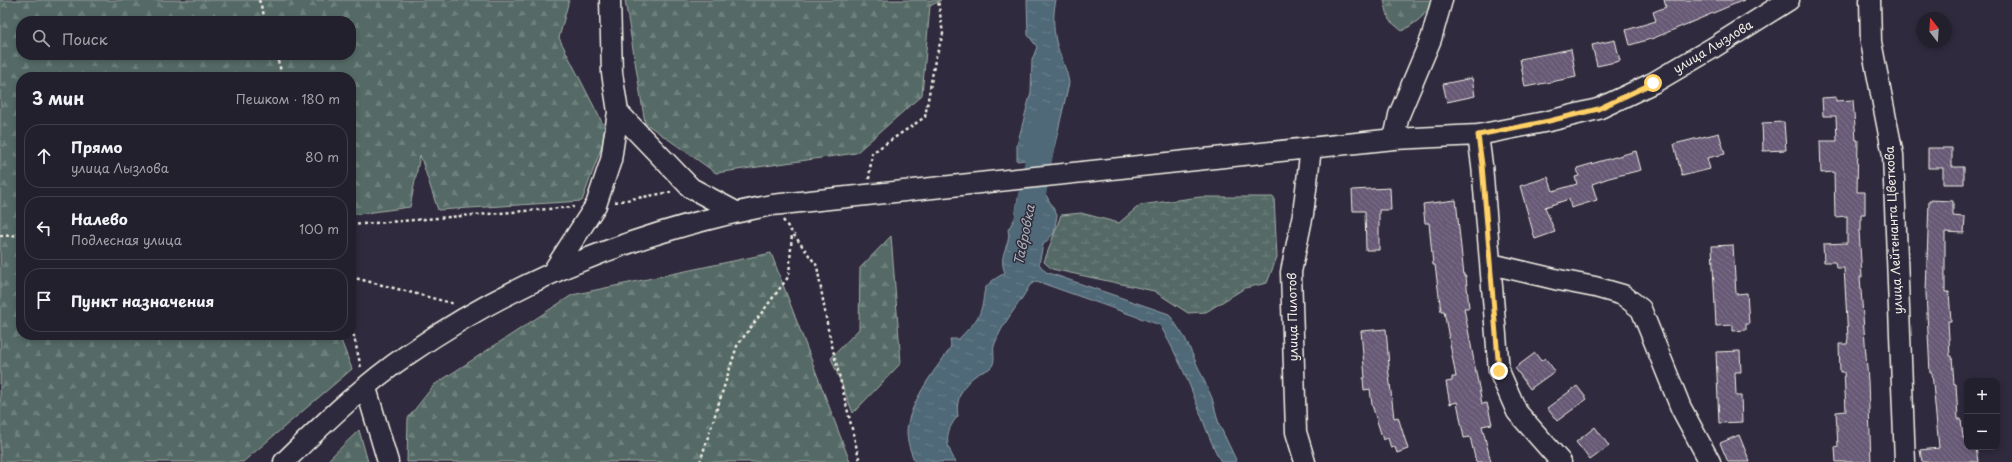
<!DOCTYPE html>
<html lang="ru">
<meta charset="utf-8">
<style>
body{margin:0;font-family:"Playpen Sans",sans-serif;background:#2f2d3a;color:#f1f3f6}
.controls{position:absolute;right:12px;bottom:12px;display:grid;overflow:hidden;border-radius:8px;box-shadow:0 2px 6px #0003}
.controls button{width:36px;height:36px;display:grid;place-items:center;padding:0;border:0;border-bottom:1px solid #403e4a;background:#23202e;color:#f1f3f6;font:20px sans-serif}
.compass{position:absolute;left:1916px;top:12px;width:36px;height:36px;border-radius:50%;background:#23202e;box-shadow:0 2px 6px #0003;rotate:343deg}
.stop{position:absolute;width:12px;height:12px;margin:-9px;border:3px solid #ffd166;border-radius:50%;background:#fff}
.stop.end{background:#ffd166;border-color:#fff;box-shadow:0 1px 4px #0008}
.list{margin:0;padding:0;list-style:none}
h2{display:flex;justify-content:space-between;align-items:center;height:52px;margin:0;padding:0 16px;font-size:17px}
h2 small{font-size:13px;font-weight:400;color:#a3a3aa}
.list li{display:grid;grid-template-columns:26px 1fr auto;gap:12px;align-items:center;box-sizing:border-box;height:64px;margin:0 8px 8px;padding:0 8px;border:1px solid #403e4a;border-radius:16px}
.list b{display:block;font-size:15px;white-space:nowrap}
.list p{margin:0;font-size:13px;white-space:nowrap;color:#a3a3aa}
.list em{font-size:13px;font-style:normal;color:#a3a3aa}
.icon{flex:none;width:22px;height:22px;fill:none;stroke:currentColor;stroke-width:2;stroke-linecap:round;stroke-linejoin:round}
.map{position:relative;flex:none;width:2012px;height:462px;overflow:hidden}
.search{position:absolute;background:#23202e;box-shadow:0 2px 6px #0003;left:16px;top:16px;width:340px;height:44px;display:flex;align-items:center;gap:10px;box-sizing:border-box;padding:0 14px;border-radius:16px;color:#a3a3aa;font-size:15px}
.panel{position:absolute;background:#23202e;box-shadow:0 2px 6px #0003;left:16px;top:72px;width:340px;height:268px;border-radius:16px}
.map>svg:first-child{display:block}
</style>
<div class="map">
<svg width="2012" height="462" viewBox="0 0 2012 462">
<defs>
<pattern id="forest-firs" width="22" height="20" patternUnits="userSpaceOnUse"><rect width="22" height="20" fill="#556b66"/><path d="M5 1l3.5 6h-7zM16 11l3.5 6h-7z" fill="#6e817c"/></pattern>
<pattern id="wetland-marsh" width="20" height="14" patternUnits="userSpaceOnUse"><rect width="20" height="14" fill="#556b66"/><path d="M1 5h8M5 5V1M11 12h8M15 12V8" fill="none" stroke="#6e817c"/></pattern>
<pattern id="water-ripples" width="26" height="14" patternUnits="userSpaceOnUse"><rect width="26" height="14" fill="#506979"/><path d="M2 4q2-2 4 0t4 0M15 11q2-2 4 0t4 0" fill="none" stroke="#6a7f8c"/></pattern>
<pattern id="building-back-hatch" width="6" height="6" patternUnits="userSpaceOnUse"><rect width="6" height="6" fill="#675a76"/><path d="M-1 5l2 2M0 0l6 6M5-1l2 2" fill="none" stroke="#7d728a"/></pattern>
</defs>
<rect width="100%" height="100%" fill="#2f2a3d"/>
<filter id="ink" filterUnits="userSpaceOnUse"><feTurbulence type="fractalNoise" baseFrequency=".025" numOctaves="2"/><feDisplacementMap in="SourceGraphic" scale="8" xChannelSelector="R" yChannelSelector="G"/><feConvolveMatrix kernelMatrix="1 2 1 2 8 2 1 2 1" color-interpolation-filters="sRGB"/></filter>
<g filter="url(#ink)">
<path fill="url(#forest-firs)" stroke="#a4aea7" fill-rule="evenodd" d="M0 0H569L559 38 607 132 582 201 438 210 420 155 410 207 351 215V77H21V335H339L352 369 243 462H0ZM21 21H351V55H21Z
M625 0H941L930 6 922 95 856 153 716 173 645 123Z
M1384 0H1433C1428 15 1414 24 1402 31L1389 20Z
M891 236 901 363 853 413 831 358 859 329 860 268Z
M771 253 850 462H407L408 418 434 385 572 295Z
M359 430 368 462H326Z"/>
<path fill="url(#wetland-marsh)" stroke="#a4aea7" d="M1200 197H1274L1277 257 1267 283 1245 288 1206 312 1188 313 1154 291 1052 269 1044 262 1061 215 1081 213 1119 223 1140 205Z"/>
<path fill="url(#water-ripples)" stroke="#929fa5" d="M1027 0H1056C1053 13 1053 27 1056 41 1059 55 1067 68 1069 83L1052 157 1017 161V145L1031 92 1032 60 1037 47 1028 35Z
M1046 195 1057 215 1054 233 1043 245 1039 264 1046 272 1169 314 1185 338 1212 398 1219 424 1237 462H1221C1209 440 1202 417 1193 394 1184 370 1172 347 1160 325L1036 281 1030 285C1019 305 1002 323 994 346 993 352 995 360 993 364 990 371 983 371 978 374 963 383 955 400 958 416 944 432 945 445 956 462H915C911 453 907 442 907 432 907 410 929 377 942 360 947 352 953 349 950 339H959C965 332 975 323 979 315 989 291 975 289 1005 273 997 253 1012 245 1008 230L1015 218 1018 198Z"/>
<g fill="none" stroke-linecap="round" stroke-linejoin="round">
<path stroke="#506979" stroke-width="27" d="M1026 232 1045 122"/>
</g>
<path fill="url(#building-back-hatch)" stroke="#f4f1e8" d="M1664 0H1744L1654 38 1630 45 1626 30 1656 21 1653 12 1666 7Z
M1615 40 1620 61 1597 66 1592 45Z
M1571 49 1576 77 1525 87 1520 59Z
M1472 78 1475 96 1447 102 1443 84Z
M1836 97V101L1853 100 1856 140H1858L1857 192H1865V214H1861V231H1859L1862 277H1860L1868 381 1871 462H1836L1835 447 1838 446 1836 412 1846 411 1844 372H1840L1839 344H1847L1848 338 1844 268H1836L1835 262H1824L1823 244 1847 243V216L1835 217 1834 172 1821 173 1820 141H1837L1836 116H1823L1822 98Z
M1784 122 1786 150 1763 151 1762 123Z
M1719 133 1725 154 1707 158 1710 169 1682 176 1674 144Z
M1928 148H1952V167H1964V184H1943V168H1928Z
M1636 151 1641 170 1609 178 1592 184 1597 200 1571 208 1569 199 1545 207 1555 232 1535 239 1520 186 1548 177 1553 191 1577 184 1575 177 1579 176 1577 168Z
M1390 188 1391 210H1379V250H1366L1365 211H1353L1352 190Z
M1456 200 1464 276H1466L1469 308H1464L1482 404 1487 403 1492 424 1482 426 1491 462H1476L1470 437 1464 438 1457 402 1450 404 1446 382 1452 381V377H1456L1444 311H1441L1435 265H1433L1429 223H1425L1423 204Z
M1929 200 1953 201V216L1965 217 1964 233 1945 232V292H1949L1951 321H1948L1950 356H1952L1954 384H1956L1958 419H1961L1963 438 1967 437V447H1976L1978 462H1922L1920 450 1939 448 1932 373H1930L1926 293Z
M1733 245 1736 294 1747 293 1749 324H1746V330L1733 331V325L1716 326 1712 246Z
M1386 329 1389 366H1388L1394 418 1398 417 1408 449 1397 453 1395 447 1391 448 1388 438 1383 440 1372 405 1370 389 1364 390 1363 378H1365L1361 331Z
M1740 351 1741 372H1735L1736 396H1741L1742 422 1719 423 1716 352Z
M1535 353 1541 361 1545 358 1555 371 1530 389 1515 368Z
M1577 386 1587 399 1557 421 1547 408Z
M1595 427 1609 446 1590 460 1576 442Z
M1739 435 1750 462H1728L1720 443Z"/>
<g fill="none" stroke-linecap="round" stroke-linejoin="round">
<g stroke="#f4f1e8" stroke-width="23">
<path id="minor" d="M1870 0 1871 42 1893 155 1905 462
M618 112 691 188 736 212
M1478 135 1482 165 1499 371 1517 412 1561 462
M1394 139 1399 115 1431 39 1442 0
M1491 264 1559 280 1595 287 1623 295 1641 309 1681 408 1710 462
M552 273 596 205 611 160 618 112 612 73 610 0
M366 388 388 462
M284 462C323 424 364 384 410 353 518 278 643 230 772 205L1394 139 1478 135 1549 121 1598 109 1653 83 1711 49 1789 0
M1305 462 1296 432 1291 272 1303 214 1311 148"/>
</g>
<path stroke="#f4f1e8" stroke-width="2.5" stroke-dasharray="3 3" stroke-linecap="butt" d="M259 0 266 21
M276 55 283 77
M869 179 872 153 925 117 935 60 943 34 938 0
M615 202 671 192
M783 220 817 266 828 329 860 462
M351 225 574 207
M0 236 21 235
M351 277 455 304
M351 323 361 368
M700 462 737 346 789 276 792 233"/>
<use href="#minor" stroke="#2f2a3d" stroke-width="20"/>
</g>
</g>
<g fill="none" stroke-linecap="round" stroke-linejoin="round" filter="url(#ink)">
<path stroke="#ffd166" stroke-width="5" d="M1499 371 1482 165 1478 135 1549 121 1598 109 1653 83"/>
</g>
<g text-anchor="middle" stroke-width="3" stroke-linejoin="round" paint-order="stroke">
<g font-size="12" fill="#f4f1e8" stroke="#2f2a3d">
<text transform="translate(1713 47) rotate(-31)" y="4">улица Лызлова</text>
<text transform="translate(1894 230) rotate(-93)" y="4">улица Лейтенанта Цветкова</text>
<text transform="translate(1293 317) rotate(-91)" y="4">улица Пилотов</text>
</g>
<g font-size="13" font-style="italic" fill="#aab4b6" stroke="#2f2a3d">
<text transform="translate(1024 235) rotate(-79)" y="5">Тавровка</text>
</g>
</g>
</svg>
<div class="controls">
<button>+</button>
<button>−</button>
</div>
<svg class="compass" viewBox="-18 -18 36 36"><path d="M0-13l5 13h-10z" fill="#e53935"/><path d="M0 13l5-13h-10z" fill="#a3a3aa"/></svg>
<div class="stop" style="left:1653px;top:83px"></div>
<div class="stop end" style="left:1499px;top:371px"></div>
<div class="search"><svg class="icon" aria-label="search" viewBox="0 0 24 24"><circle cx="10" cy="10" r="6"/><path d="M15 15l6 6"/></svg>Поиск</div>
<section class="panel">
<h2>3 мин<small>Пешком · 180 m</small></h2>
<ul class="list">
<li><svg class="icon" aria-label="ahead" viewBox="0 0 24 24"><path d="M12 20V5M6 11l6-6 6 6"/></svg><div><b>Прямо</b><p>улица Лызлова</p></div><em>80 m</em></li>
<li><svg class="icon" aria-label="left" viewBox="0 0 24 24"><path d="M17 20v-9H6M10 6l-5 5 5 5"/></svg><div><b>Налево</b><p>Подлесная улица</p></div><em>100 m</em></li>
<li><svg class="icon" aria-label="arrive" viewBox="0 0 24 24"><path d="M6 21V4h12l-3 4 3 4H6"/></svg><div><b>Пункт назначения</b></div></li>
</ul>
</section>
</div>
